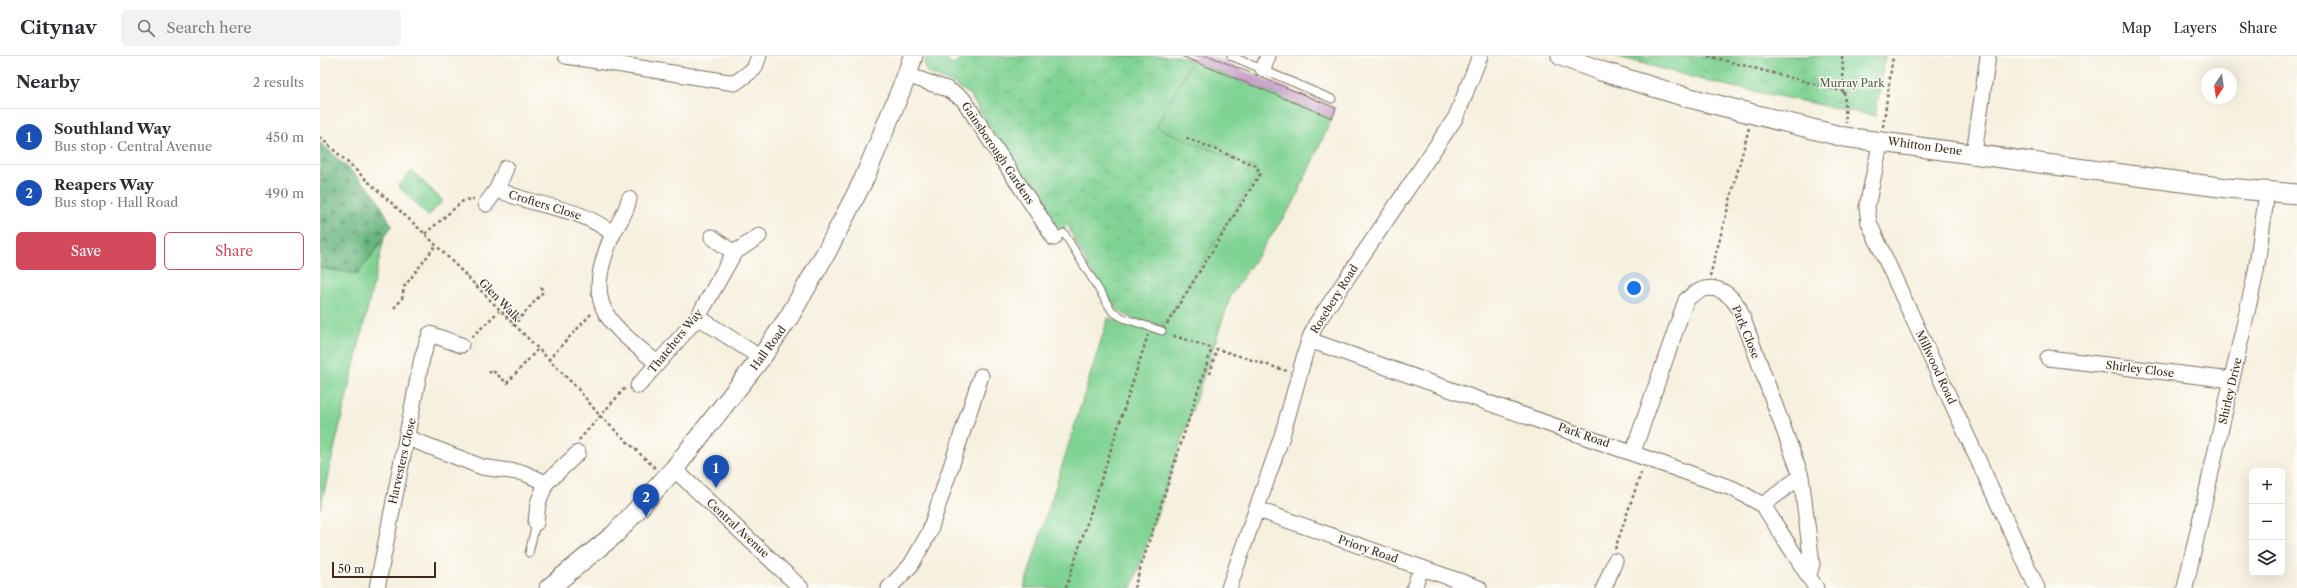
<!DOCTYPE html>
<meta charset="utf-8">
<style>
body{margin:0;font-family:"Libre Caslon Text",serif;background:#f2f2f3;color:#2b2b33}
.controls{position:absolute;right:12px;bottom:12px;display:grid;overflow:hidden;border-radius:6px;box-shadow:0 4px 16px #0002}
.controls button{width:36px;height:36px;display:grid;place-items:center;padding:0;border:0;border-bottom:1px solid #e1e1e2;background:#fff;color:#2b2b33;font:20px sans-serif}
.compass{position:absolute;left:1881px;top:12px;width:36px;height:36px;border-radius:50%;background:#fff;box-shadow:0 4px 16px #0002;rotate:193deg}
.scale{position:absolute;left:12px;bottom:10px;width:104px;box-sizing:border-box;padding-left:4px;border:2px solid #3b2a1e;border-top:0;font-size:11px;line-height:14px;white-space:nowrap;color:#3b2a1e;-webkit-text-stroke:3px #fdfcf7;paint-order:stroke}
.you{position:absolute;left:1314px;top:232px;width:14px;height:14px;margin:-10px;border:3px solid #fff;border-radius:50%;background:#1a73e8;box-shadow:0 0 0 6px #1a73e833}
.badge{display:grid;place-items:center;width:26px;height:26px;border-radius:50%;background:#d1495b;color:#fff;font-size:13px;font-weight:700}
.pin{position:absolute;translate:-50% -33px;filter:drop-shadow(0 1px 2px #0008)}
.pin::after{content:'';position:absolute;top:21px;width:14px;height:12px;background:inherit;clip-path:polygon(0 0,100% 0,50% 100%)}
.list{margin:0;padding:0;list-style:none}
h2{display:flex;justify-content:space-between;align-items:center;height:52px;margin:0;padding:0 16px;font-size:17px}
h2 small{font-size:13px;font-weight:400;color:#7c7c81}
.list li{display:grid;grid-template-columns:26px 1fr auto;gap:12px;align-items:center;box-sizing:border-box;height:56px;padding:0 16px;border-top:1px solid #e1e1e2}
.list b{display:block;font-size:15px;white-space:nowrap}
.list p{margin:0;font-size:13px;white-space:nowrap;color:#7c7c81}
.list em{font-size:13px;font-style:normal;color:#7c7c81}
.actions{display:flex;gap:8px;padding:12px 16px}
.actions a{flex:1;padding:9px 0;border:1px solid #d1495b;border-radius:6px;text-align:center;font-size:14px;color:#d1495b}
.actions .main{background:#d1495b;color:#fff}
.icon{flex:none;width:22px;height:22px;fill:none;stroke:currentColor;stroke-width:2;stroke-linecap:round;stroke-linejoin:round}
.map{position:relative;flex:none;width:1977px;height:532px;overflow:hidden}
header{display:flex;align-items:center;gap:24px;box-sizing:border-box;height:56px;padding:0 20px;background:#fff;border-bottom:1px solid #e1e1e2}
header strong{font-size:19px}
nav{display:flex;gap:22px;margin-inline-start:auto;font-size:14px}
.search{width:280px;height:36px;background:#f2f2f3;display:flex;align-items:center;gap:10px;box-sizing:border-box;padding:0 14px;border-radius:6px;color:#7c7c81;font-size:15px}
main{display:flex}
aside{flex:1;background:#fff}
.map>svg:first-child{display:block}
</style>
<header>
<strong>Citynav</strong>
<div class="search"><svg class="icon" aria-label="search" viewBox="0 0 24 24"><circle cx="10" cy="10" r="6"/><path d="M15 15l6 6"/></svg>Search here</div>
<nav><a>Map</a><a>Layers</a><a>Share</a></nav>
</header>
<main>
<aside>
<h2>Nearby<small>2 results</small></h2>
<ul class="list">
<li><span class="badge" style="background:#1a4fb4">1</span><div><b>Southland Way</b><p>Bus stop · Central Avenue</p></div><em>450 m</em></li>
<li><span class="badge" style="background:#1a4fb4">2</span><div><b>Reapers Way</b><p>Bus stop · Hall Road</p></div><em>490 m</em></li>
</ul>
<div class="actions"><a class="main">Save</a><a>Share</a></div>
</aside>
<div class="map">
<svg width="1977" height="532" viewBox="0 0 1977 532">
<defs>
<pattern id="forest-firs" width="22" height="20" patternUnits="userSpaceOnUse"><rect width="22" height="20" fill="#68b57e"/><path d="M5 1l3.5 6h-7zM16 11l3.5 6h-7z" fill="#579367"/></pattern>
<pattern id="park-tufts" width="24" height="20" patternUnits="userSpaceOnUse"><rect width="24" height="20" fill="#81d394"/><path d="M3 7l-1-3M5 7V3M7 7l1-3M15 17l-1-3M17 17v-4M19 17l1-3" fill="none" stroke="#70b57f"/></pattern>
</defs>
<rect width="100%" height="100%" fill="#fdfcf7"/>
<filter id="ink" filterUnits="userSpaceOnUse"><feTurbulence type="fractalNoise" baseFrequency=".025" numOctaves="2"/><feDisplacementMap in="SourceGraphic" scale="8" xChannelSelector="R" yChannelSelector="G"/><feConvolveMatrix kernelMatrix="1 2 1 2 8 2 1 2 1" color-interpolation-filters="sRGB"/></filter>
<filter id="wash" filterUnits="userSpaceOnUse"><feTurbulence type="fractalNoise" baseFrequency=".012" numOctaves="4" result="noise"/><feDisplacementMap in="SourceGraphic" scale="16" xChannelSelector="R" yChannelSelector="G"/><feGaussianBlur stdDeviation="0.9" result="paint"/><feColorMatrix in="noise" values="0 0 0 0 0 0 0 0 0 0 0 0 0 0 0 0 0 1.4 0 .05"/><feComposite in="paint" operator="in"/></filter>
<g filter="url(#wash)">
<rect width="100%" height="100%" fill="#f6f0de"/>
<path fill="#81d394" stroke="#5e7e59" d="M872 5 1012 62 974 146 911 239 812 532H704L788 262 838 276 937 118 935 112 836 71Z
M64 183 0 453V212L38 218Z"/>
<path fill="url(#forest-firs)" stroke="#52704e" d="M0 86 55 138 72 170 38 218 0 212Z"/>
<path fill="url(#park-tufts)" stroke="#5e7e59" d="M607 0H624L633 9 645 0H859L872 5 836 71 935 112 937 118 842 271C829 267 811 264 801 256 783 243 757 190 748 169L737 175 649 38 632 27 607 16 604 9Z
M1295 0H1565L1555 60 1394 27Z
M92 115 123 145 108 160 78 130Z"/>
<g id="blocks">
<path fill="#c7a0c8" d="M861 0H889L1016 52 1012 62Z"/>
</g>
</g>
<g filter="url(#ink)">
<use href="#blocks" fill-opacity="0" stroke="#7c6f61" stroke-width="1"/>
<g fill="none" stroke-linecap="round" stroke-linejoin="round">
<g stroke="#7c6f61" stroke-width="9">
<path id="service" d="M911 0 1012 43
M734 182 744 177 792 255 803 262 842 275
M209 497 216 467"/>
</g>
<g stroke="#7c6f61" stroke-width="17">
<path id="minor" d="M246 0 415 27 434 13 439 0
M943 13 948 0
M587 19 627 33 643 43 734 182
M1561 84 1547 151 1549 167 1717 532
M1654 97 1668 0
M177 133C217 153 256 148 293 178
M309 143C306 159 297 168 291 182 263 252 287 265 337 307
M166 148 177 133 186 112
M392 181 414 197 439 180
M378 261 441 302
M989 284 1414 433 1443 449 1496 532
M1728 302 1912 324
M318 330 378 261 414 197
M88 382 162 411 204 417 226 427 258 397
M1313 396 1366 244C1386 226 1404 229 1419 252L1481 420 1443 449
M354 413 481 532
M1481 420 1492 508 1489 519
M936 453 1159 532
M216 467 218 447 226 427
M57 532 102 302 110 278 141 289
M569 532 591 509 609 477 661 320
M909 532 962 380 989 284 996 268 1136 61 1160 0
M1094 532 1101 512
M1284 532 1295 505
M1865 532 1936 216 1947 136"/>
</g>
<g stroke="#7c6f61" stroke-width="21">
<path id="tertiary" d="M1241 0 1281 15 1366 41 1524 81 1907 132 1977 138
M229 532 295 478 354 413 441 302 469 261 507 195 544 123 587 19 593 0"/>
</g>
<path stroke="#7c6f61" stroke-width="2.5" stroke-dasharray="3 3" stroke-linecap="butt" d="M1388 0 1525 36
M1522 0 1526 67
M1563 71 1573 0
M0 81 105 178 258 333 280 360 335 412
M105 178 144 144 154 143
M1390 220 1429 72
M74 252 82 243 84 231 116 189
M847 268 940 118 937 110 864 81
M193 270 223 236 221 231
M152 281 179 255
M228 304 271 258
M169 317 172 314 187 327 217 294
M890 318 897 293 967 315
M259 384 305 332
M1295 493 1322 414
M746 532 828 279
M814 532 891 295 889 291 851 279"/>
<use href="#service" stroke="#fff" stroke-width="7"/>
<use href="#minor" stroke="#fff" stroke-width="15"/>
<use href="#tertiary" stroke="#fff" stroke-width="19"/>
</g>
</g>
<g text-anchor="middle" stroke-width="3" stroke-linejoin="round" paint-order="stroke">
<g font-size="11" fill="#505d41" stroke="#fdfcf7">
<text x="1532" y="31">Murray Park</text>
</g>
<g font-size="11" fill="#3b2a1e" stroke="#fdfcf7">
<text transform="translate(1605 90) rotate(8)" y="4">Whitton Dene</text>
<text transform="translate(678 97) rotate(56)" y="4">Gainsborough Gardens</text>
<text transform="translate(225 149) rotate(17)" y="4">Crofters Close</text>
<text transform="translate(1014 243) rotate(-58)" y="4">Rosebery Road</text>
<text transform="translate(180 244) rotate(46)" y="4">Glen Walk</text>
<text transform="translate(1426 276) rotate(68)" y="4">Park Close</text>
<text transform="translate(355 285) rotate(-51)" y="4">Thatchers Way</text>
<text transform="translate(448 292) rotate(-54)" y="4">Hall Road</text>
<text transform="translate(1616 311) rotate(65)" y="4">Millwood Road</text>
<text transform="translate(1820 313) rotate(7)" y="4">Shirley Close</text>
<text transform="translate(1910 335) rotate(-77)" y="4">Shirley Drive</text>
<text transform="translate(1264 379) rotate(19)" y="4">Park Road</text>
<text transform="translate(82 405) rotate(-77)" y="4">Harvesters Close</text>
<text transform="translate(418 472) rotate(43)" y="4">Central Avenue</text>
<text transform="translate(1048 493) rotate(19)" y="4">Priory Road</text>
</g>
</g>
</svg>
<div class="controls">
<button>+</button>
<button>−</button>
<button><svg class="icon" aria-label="layers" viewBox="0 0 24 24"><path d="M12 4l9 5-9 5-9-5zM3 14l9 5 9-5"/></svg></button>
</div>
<svg class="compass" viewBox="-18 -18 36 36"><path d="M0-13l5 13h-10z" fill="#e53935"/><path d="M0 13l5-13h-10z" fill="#7c7c81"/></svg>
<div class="scale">50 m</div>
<div class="you"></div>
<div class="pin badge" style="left:396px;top:432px;background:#1a4fb4">1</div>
<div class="pin badge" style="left:326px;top:461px;background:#1a4fb4">2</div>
</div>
</main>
